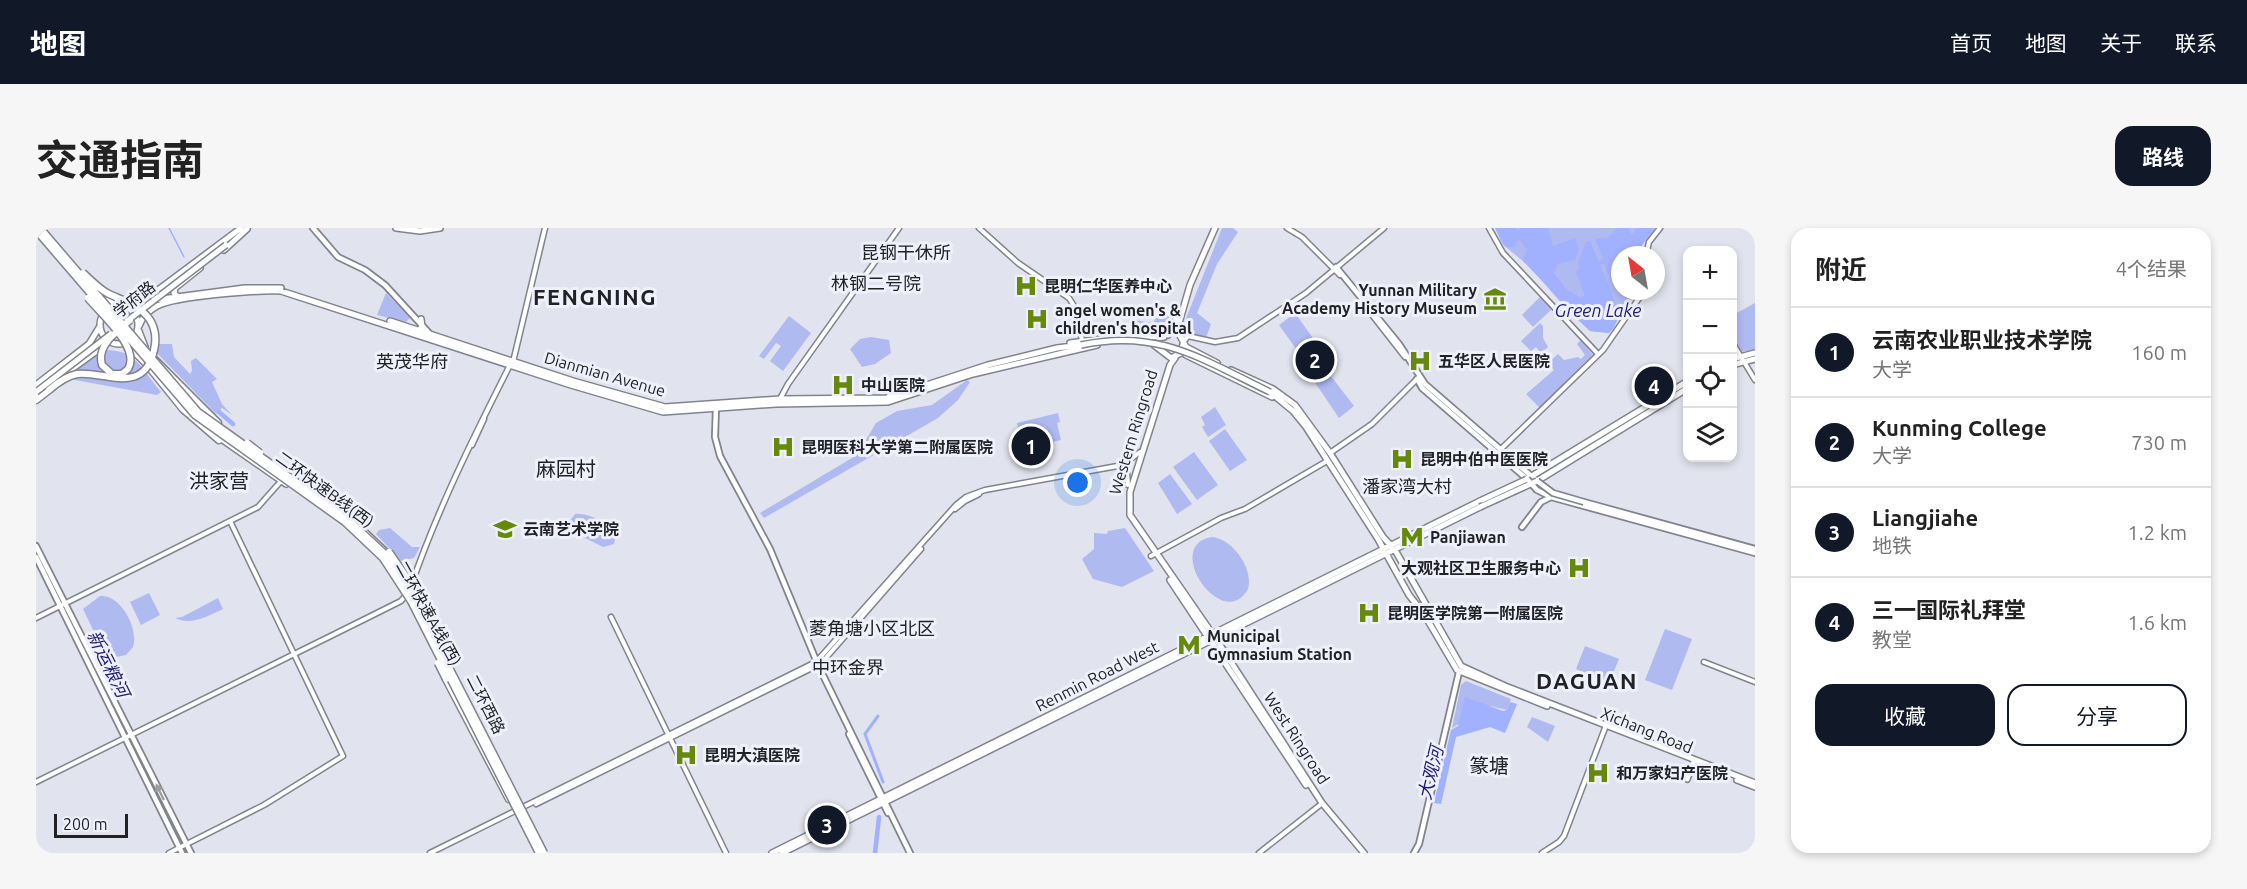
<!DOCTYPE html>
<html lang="zh">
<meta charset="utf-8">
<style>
body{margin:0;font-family:Ubuntu,"Noto Sans SC",sans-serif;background:#f6f6f6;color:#222}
.controls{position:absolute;right:18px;top:18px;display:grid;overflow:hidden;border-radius:12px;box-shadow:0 3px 9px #0003}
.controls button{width:54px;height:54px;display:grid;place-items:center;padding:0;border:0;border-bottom:2px solid #e0e0e0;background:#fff;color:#222;font:30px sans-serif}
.compass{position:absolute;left:1575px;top:18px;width:54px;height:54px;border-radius:50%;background:#fff;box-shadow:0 3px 9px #0003;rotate:329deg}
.scale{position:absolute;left:18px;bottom:15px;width:74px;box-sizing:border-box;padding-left:6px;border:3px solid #222226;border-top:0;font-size:16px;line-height:21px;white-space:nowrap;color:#222226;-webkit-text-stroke:4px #eef1fb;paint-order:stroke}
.you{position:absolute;left:1042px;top:255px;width:21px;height:21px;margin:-15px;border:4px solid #fff;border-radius:50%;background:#1a73e8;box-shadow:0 0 0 9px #1a73e833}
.badge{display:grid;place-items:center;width:39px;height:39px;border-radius:50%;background:#111827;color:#fff;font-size:20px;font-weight:700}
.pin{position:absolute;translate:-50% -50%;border:3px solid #fff;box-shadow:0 2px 6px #0006}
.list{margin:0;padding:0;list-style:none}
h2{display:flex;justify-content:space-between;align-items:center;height:78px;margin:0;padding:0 24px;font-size:26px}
h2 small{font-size:20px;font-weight:400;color:#767676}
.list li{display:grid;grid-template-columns:39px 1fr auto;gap:18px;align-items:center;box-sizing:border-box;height:90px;padding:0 24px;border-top:2px solid #e0e0e0}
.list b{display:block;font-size:22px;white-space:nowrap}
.list p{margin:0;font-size:20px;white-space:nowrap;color:#767676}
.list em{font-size:20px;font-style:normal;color:#767676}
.actions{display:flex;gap:12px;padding:18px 24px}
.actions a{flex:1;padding:14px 0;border:2px solid #111827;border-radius:18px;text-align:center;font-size:21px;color:#111827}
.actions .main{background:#111827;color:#fff}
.icon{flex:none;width:33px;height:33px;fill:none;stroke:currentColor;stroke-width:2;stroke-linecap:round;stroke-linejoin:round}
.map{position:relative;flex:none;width:1719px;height:625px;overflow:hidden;border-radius:18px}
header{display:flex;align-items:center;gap:36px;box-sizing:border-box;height:84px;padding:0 30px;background:#111827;color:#fff}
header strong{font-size:28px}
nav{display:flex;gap:33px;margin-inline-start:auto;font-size:21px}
.intro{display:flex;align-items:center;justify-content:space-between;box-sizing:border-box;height:144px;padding:0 36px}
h1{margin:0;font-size:42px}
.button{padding:15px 27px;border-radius:18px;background:#111827;color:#fff;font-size:21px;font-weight:700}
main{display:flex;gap:36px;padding:0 36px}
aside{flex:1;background:#fff;border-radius:18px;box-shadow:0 3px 9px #0003}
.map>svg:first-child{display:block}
</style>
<header>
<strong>地图</strong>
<nav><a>首页</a><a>地图</a><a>关于</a><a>联系</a></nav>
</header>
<div class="intro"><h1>交通指南</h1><a class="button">路线</a></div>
<main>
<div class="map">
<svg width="1719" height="625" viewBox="0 0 1719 625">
<rect width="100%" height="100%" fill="#e1e3ee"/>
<path fill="#afbaf1" d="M1186 0H1197L1202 4 1181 36 1161 85 1175 96 1170 110 1150 104 1147 98Z
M1459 0H1619L1606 17 1605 27H1584V63H1601L1573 105 1554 103 1534 85 1493 38 1466 16Z
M350 65 374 90 370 94 341 87Z
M1504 69 1516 81 1497 99 1486 87Z
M1719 75V122L1704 124 1697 112V87Z
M1124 82 1136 85 1132 99 1121 105 1097 102 1099 92 1117 95Z
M1259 85 1284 120 1268 132 1243 97Z
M753 88 775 105 747 143 734 133 745 118 740 115 728 131 723 128Z
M1504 95 1507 98V110L1512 119 1505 125 1500 119 1495 123 1485 113Z
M835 109 853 112 855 125 839 136 826 139 814 121 824 111Z
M1545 112 1557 127 1504 180 1490 166 1518 142 1512 135 1522 126 1528 132 1542 129 1545 131 1549 127 1541 116Z
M122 116H136L138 129 154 146 156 143 155 133 160 130 181 151 176 154 186 176 196 187 186 180 180 186 121 125Z
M68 122C101 121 106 142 125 164L121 167 39 152 34 144Z
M1291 143 1318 178 1303 190 1278 153Z
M931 152 934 154 922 172 902 190 728 290 724 285 821 227 840 195 861 183 896 177Z
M1179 179 1190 197 1172 209 1166 199 1169 197 1165 189Z
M1022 185 1024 194 1021 195 1025 212 999 218 997 211 985 214 981 195Z
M1189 201 1211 232 1194 243 1173 213Z
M1158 224 1182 257 1161 272 1137 239Z
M1134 246 1156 276 1141 286 1122 255Z
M539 286C551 284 575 296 580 307L578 316 567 319 537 304 533 294Z
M354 300 376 319H384L378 330 365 333 340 306 343 302Z
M1089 300 1118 343 1086 359 1057 351 1046 331 1058 321V305L1071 306 1072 303Z
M1176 309C1197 311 1218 341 1212 361 1187 406 1125 317 1176 309Z
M113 365 124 387 105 397 94 374Z
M64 368C85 366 103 401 97 419L90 427 71 431 47 381Z
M182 370 187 381C172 388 155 398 139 390L146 389Z
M1629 401 1656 411 1636 462 1609 452Z
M1549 418 1583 431 1573 455 1540 441Z
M1430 453 1475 471 1471 482 1454 478 1416 500 1425 457Z
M1496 489 1519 498 1512 514 1491 499Z"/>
<path fill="#a1b0ff" d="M1459 0H1480L1482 4 1483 0H1512L1517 18 1539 10 1543 22 1539 32 1522 36 1518 45 1530 61 1545 70 1549 67 1540 45 1543 41 1542 33 1550 14 1554 13 1563 34 1567 30 1559 11 1571 10 1582 0H1592L1596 7 1601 0H1619L1606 17 1605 27H1584V57L1578 58 1568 36H1564C1570 57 1593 89 1573 105L1554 103 1487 33 1491 22 1483 11 1478 19H1470Z
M1429 469 1467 483 1471 482 1474 474 1481 476 1469 505 1454 499 1420 509 1405 576 1398 575 1415 502 1422 498Z"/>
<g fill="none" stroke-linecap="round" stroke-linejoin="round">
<path stroke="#a1b0ff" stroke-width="1.5" d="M133 0 148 29"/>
<path stroke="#a1b0ff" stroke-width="3" d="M842 488 829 506 847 554"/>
<path stroke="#a1b0ff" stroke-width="4.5" d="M183 184 197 196
M62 446 89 500
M96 516 143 609
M150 625H151
M839 625 843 589"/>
<g stroke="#81838d" stroke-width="7">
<path id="tertiary" d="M943 0 982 35 1033 70 1038 78 1046 112
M1251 0 1266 9 1304 47
M1453 0 1467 25 1562 126
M1610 27 1613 14 1624 0
M1326 74 1369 129
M1149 112 1152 108 1179 114 1202 110 1270 65 1348 0
M1696 114 1719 152
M477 134 509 0
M744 171 752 156 863 0
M436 217 448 191
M1464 222 1567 122 1608 63
M1294 225 1336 196 1382 150
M1083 239 1091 245 1092 257
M919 281 929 273 943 266
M1115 328 1185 290 1209 281 1291 233
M375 358C402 280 438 208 475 135
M575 389 690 625
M0 390 222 279 245 253
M1668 434 1719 454
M0 554 331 390 365 373 370 367
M500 576 780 438 789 431 885 321
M133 625 228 577 307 528 194 293
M394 625 780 434 920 277 930 269 949 262 1087 237 1104 224
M1223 625 1284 577
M1506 625 1523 614 1528 608 1569 500"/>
</g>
<g stroke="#81838d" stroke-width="8">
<path id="secondary" d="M277 0 302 29 329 42 349 57 393 105
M1300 39 1363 116 1389 156 1501 253
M1381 151 1386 160 1491 251
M680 179 679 209 684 228 734 321 782 437 874 625
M1501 262 1515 269 1719 325
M1548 274 1719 321
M1486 299 1505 274 1515 269
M0 318 155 625
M0 329 146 625
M813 506 852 585
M1378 625 1383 616 1423 444
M1714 625 1719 622"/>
</g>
<g stroke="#81838d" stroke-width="8">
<path id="primary" d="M360 0 384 3 404 0
M1179 0 1154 57 1141 102 1150 119 1181 135
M188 22 211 1
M63 65 80 77
M141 68 138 65 139 60 164 40
M110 71 205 0
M103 74 209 60H245
M64 97a19 19 0 1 1 38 0a19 19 0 1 1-38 0Z
M89 79 99 76
M354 93 537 153 629 179 744 171 851 170 952 137 1021 120 1044 117
M103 98C106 89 112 83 121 78 141 68 222 62 245 63L535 157 627 184 740 176 852 174 937 146 1061 117
M102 101 109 119
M381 104 386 99 385 91
M1132 107 1141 90
M1034 115 1087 108 1128 109
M91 117 112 138
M1118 117 1135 130 1145 125 1147 116
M1150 127 1236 169
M1139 130 1134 137 1094 264V287L1184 417 1286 575 1328 625
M1696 131 1719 125
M1696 137 1719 131
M1195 142 1237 161 1259 177 1294 225 1347 309 1359 322 1425 438 1469 458 1719 555
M0 157 53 116 64 98
M1234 164 1257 183 1270 199 1342 311 1373 367 1388 386 1421 442 1511 478
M0 167 69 117
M181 208 250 256
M1491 251 1652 153
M1501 253 1652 160
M313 289 350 324
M1134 352 1270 557
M1651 551 1657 535
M1701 552 1719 559
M736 625 1446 272
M746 625 1444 279"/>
</g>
<g stroke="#81838d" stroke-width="9">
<path id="trunk" d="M117 130 182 195
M110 135 147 181 183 212
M0 172 13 162
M401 406 409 427
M410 451 473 571"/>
</g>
<use href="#tertiary" stroke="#fff" stroke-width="4"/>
<use href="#secondary" stroke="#fff" stroke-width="4.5"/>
<use href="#primary" stroke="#fff" stroke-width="5"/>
<use href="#trunk" stroke="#fff" stroke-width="6"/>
<g stroke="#81838d" stroke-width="8" stroke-linecap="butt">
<path id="secondary-bridge" d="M1491 251 1501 262
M1501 253 1517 265 1548 274"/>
</g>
<g stroke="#81838d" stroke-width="8" stroke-linecap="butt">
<path id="primary-bridge" d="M91 93 190 17
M1045 117C1123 100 1167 132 1234 164
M0 164 75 106
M1446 272 1491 251
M1444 279 1501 253"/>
</g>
<g stroke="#81838d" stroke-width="9" stroke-linecap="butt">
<path id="trunk-bridge" d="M4 0 162 184 308 288 350 327 378 371 508 625
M0 2 159 187 309 294 347 330 375 373 503 625
M52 70C65 86 105 120 92 141L86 146H76L66 137C63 126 67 118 75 109L94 92
M13 162C21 155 30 148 41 146 66 142 108 169 118 122 121 110 119 97 111 88 101 76 85 72 71 65 62 60 55 52 47 45
M211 215 224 225
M353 324 373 353 401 406
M402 435 410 451"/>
</g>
<use href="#secondary-bridge" stroke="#fff" stroke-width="4.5"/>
<use href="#primary-bridge" stroke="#fff" stroke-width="5"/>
<use href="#trunk-bridge" stroke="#fff" stroke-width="6"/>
</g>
<defs><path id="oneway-solid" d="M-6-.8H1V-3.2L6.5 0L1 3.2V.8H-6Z" transform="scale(1.5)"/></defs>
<use fill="#9c9c9d" href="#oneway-solid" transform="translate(124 564) rotate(-116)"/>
<defs>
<g id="hospital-bare" transform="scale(1.8)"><path d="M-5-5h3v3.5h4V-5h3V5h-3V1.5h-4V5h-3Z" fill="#66890b" stroke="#eef1fb" stroke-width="2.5" paint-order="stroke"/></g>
<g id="museum-bare" transform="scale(1.8)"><path d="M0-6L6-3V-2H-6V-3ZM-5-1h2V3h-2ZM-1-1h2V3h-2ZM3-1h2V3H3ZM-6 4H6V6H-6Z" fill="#66890b" stroke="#eef1fb" stroke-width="2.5" paint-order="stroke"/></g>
<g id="university-bare" transform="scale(1.8)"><path d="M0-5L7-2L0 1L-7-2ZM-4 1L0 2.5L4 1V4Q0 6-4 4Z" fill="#66890b" stroke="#eef1fb" stroke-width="2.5" paint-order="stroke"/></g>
<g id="metro-bare" transform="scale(1.8)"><path d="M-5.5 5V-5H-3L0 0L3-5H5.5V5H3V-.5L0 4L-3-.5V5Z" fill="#66890b" stroke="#eef1fb" stroke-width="2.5" paint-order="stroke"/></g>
</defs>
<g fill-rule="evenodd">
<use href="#hospital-bare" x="990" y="58"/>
<use href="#museum-bare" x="1459" y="71"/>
<use href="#hospital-bare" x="1001" y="91"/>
<use href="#hospital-bare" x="1384" y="133"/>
<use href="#hospital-bare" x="807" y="157"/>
<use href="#hospital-bare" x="747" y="219"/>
<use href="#hospital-bare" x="1366" y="231"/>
<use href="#university-bare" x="469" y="301"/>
<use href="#metro-bare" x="1376" y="309"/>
<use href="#hospital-bare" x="1543" y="340"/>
<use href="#hospital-bare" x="1333" y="385"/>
<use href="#metro-bare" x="1153" y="417"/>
<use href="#hospital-bare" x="650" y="527"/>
<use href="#hospital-bare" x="1562" y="545"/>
</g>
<g text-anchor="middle" stroke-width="6" stroke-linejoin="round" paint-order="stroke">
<g font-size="16" font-weight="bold" fill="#222226" stroke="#eef1fb" text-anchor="start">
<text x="1008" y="64">昆明仁华医养中心</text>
<text x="1441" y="68" text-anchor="end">Yunnan Military<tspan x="1441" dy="18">Academy History Museum</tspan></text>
<text x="1019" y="88">angel women's &amp;<tspan x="1019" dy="18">children's hospital</tspan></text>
<text x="1402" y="139">五华区人民医院</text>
<text x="825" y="163">中山医院</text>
<text x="765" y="225">昆明医科大学第二附属医院</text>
<text x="1384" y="237">昆明中伯中医医院</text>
<text x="487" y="307">云南艺术学院</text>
<text x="1394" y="315">Panjiawan</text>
<text x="1525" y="346" text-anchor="end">大观社区卫生服务中心</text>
<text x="1351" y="391">昆明医学院第一附属医院</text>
<text x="1171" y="414">Municipal<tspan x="1171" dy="18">Gymnasium Station</tspan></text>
<text x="668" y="533">昆明大滇医院</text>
<text x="1580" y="551">和万家妇产医院</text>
</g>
<g font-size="16" fill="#222226" stroke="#eef1fb">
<text transform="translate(98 71) rotate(-38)" y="6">学府路</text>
<text transform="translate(569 146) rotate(16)" y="6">Dianmian Avenue</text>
<text transform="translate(1097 204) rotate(-73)" y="6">Western Ringroad</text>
<text transform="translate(289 261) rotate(36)" y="6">二环快速B线(西)</text>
<text transform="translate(393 385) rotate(61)" y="6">二环快速A线(西)</text>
<text transform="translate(1061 448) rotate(-27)" y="6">Renmin Road West</text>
<text transform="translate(450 476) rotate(63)" y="6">二环西路</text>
<text transform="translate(1611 502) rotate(22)" y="6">Xichang Road</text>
<text transform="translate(1261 510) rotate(57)" y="6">West Ringroad</text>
</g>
<g font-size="18" fill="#222226" stroke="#eef1fb">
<text x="870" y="31">昆钢干休所</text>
<text x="840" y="62">林钢二号院</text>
<text x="376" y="140">英茂华府</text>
<text x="1371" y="265">潘家湾大村</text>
<text x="836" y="407">菱角塘小区北区</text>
<text x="812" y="446">中环金界</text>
</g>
<g font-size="18" font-style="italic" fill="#211e76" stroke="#eef1fb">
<text x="1562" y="89">Green Lake</text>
<text transform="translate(72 436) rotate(64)" y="6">新运粮河</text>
<text transform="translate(1395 545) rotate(-76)" y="6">大观河</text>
</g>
<g font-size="20" fill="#222226" stroke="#eef1fb">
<text x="530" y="248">麻园村</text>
<text x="183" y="260">洪家营</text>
<text x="1453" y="545">篆塘</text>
</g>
<g font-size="22" font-weight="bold" letter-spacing="1.5" fill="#222226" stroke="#eef1fb">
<text x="559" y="77">FENGNING</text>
<text x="1551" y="461">DAGUAN</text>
</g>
</g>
</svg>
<div class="controls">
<button>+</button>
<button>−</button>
<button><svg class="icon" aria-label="locate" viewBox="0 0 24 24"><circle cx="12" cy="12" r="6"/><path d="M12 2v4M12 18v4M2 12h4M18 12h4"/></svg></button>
<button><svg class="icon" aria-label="layers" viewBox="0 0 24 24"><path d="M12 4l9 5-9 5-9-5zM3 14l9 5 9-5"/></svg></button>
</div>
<svg class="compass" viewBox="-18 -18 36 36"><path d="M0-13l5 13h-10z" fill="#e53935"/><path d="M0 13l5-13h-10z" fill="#767676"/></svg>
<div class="scale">200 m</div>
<div class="you"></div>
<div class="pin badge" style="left:995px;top:218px">1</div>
<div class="pin badge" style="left:1279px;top:132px">2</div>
<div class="pin badge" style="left:791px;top:597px">3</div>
<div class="pin badge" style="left:1618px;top:158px">4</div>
</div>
<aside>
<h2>附近<small>4个结果</small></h2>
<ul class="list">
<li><span class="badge">1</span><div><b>云南农业职业技术学院</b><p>大学</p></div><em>160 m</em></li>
<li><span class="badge">2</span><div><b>Kunming College</b><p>大学</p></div><em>730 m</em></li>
<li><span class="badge">3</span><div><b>Liangjiahe</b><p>地铁</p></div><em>1.2 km</em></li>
<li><span class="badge">4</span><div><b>三一国际礼拜堂</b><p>教堂</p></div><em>1.6 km</em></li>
</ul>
<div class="actions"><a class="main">收藏</a><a>分享</a></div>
</aside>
</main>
